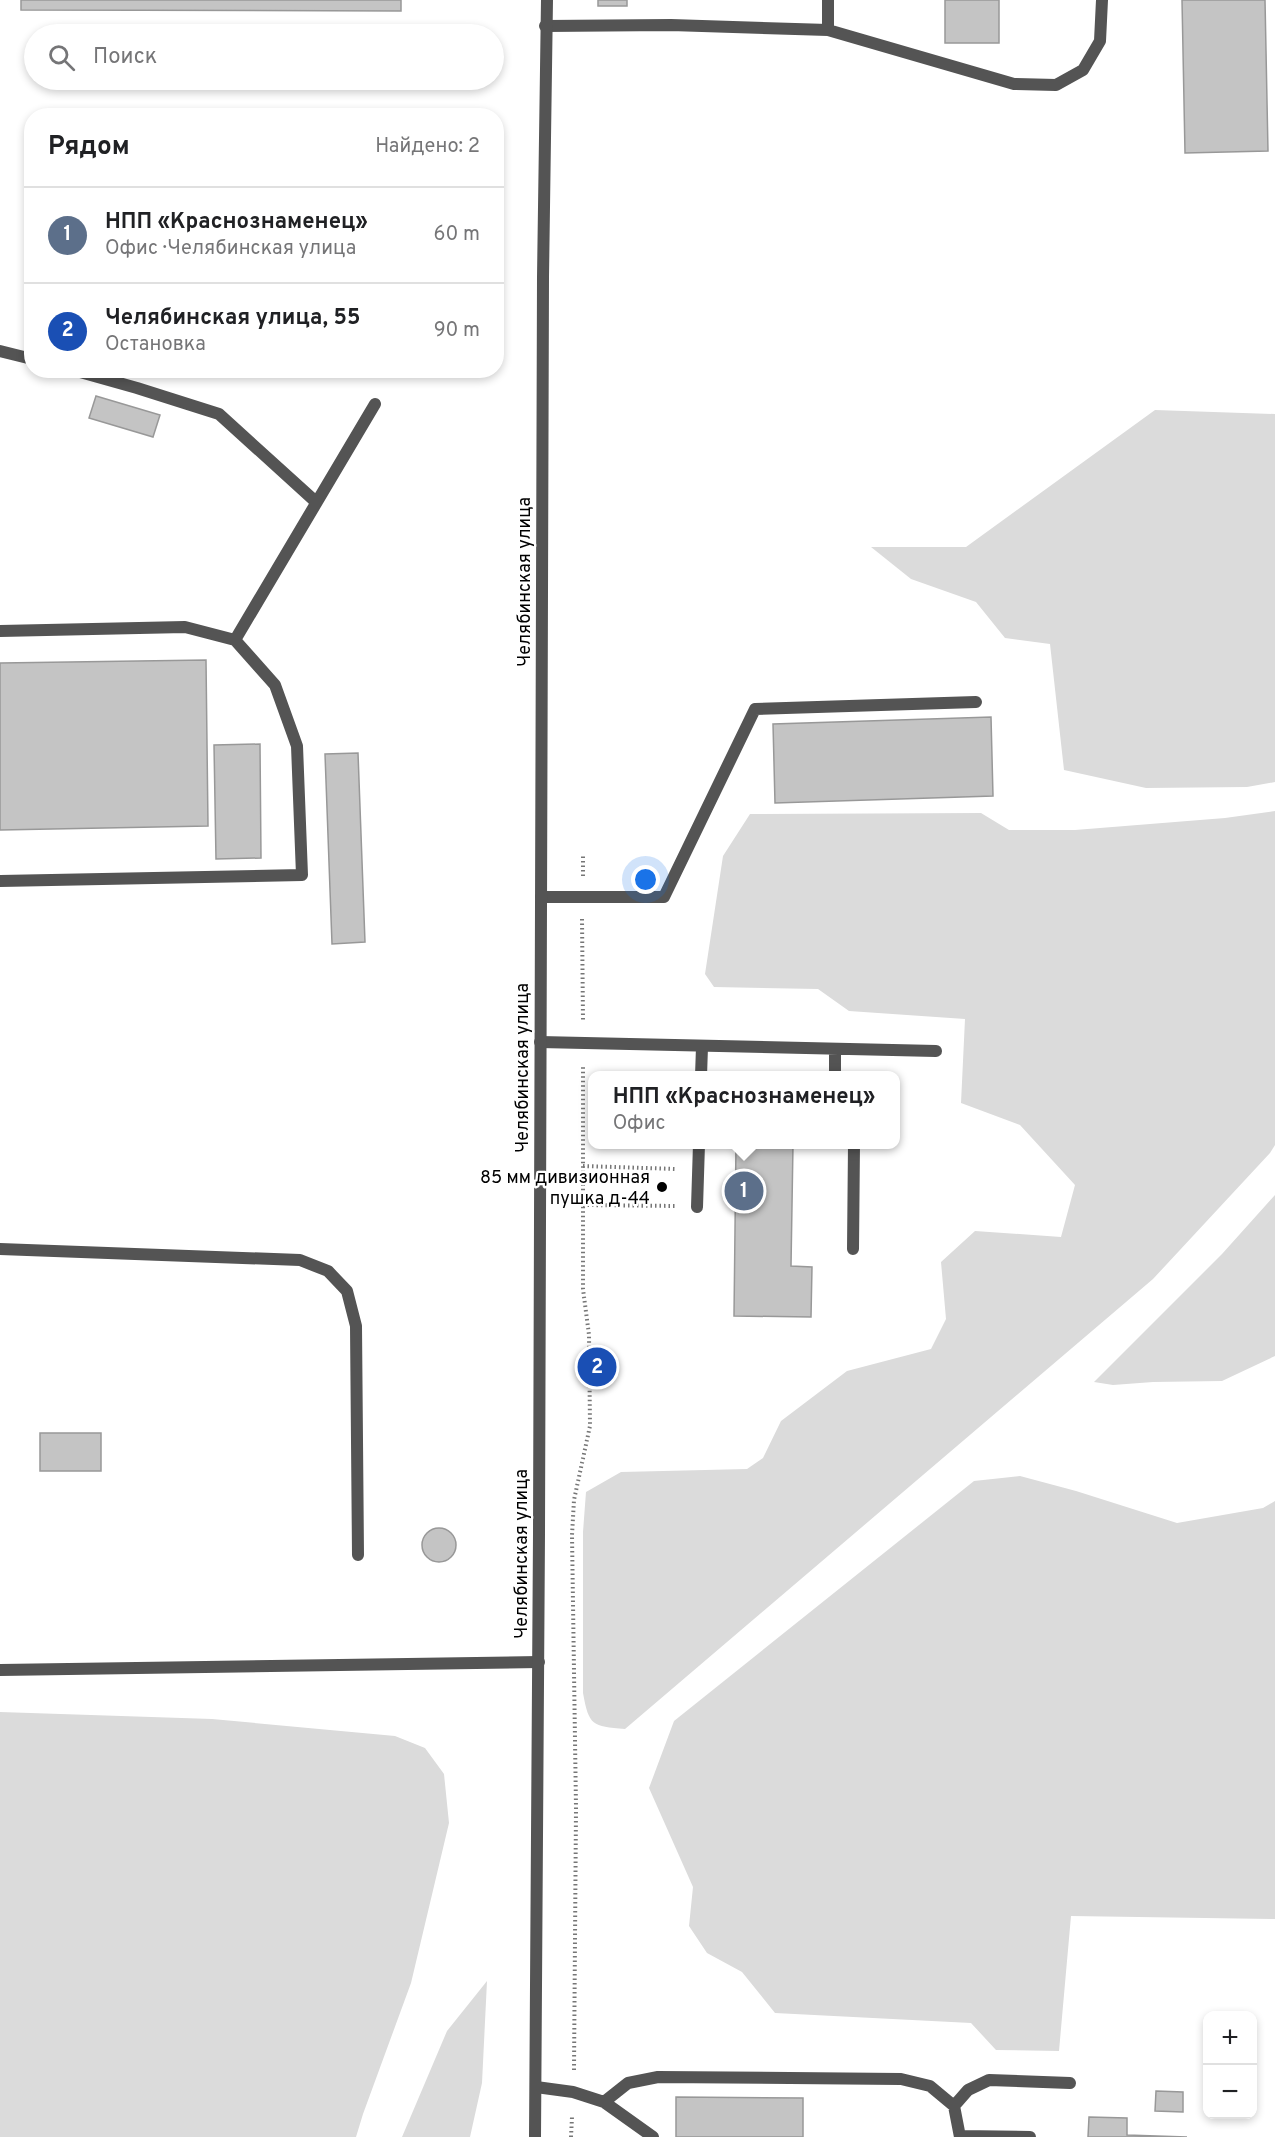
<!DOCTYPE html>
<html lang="ru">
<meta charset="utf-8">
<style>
body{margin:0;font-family:Overpass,sans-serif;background:#f2f2f2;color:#202124}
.controls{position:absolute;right:18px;bottom:18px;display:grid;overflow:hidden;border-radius:12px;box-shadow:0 3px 9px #0003}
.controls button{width:54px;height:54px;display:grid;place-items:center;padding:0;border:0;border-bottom:2px solid #e0e0e0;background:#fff;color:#202124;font:30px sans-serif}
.you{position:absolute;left:646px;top:880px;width:21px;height:21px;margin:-15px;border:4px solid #fff;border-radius:50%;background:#1a73e8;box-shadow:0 0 0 9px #1a73e833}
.badge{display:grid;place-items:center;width:39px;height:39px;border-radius:50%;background:#0f766e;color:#fff;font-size:20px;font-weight:700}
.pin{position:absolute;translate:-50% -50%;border:3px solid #fff;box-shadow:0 2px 6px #0006}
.popup{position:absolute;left:588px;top:1071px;width:312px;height:78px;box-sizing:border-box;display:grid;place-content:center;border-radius:12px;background:#fff;filter:drop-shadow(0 2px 4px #0005);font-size:20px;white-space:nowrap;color:#757577}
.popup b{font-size:22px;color:#202124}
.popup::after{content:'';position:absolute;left:50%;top:100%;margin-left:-12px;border:12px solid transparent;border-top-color:#fff}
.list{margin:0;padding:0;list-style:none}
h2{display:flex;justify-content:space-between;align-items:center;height:78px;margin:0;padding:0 24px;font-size:26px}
h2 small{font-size:20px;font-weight:400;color:#757577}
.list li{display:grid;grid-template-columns:39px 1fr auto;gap:18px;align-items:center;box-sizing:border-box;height:96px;padding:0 24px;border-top:2px solid #e0e0e0}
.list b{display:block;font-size:22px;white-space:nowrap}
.list p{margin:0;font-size:20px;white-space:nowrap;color:#757577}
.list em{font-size:20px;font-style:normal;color:#757577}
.icon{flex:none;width:33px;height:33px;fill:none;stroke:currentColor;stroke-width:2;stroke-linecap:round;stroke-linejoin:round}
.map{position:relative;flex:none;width:1275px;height:2137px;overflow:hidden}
.search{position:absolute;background:#fff;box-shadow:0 3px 9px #0003;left:24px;top:24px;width:480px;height:66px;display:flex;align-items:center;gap:15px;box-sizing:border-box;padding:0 21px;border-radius:33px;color:#757577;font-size:22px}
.panel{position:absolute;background:#fff;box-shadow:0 3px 9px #0003;left:24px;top:108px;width:480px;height:270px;border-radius:24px}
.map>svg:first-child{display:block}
</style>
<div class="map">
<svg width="1275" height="2137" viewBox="0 0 1275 2137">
<rect width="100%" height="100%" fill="#fff"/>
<path fill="#dbdbdb" d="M1155 410 1275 414V782L1247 787 1146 788 1064 770 1050 644 1005 638 976 602 911 579 871 547H966Z
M1275 811V1145L1270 1153 1153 1279 625 1729C592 1726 589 1726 583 1693V1532L586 1492 621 1472 747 1469 763 1458 781 1421 847 1371 931 1349 946 1319 941 1262 975 1231 1061 1237 1075 1185 1020 1125 961 1103 965 1019 849 1011 818 989 714 987 705 974 723 856 750 814 981 813 1009 830H1075L1225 818Z
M1275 1195V1356L1222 1381 1153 1382 1113 1385 1094 1382 1222 1254Z
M1020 1476 1076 1491 1177 1523 1263 1508 1275 1501V1919L1071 1916 1059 2051 996 2050 971 2023 775 2013 742 1972 707 1953 689 1926 693 1887 649 1788 674 1721 974 1481Z
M0 1712 212 1719 395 1736 425 1748 444 1774 449 1823 411 1983 363 2114 356 2137H0Z
M487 1981 482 2083 470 2137H402L447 2031Z"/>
<path fill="#c4c4c4" stroke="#989898" stroke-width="1.5" d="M21 0H401V11L21 10Z
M598 0H627V6H598Z
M945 0H999V43H945Z
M1182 0H1265L1268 151 1185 153Z
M96 396 160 415 153 437 89 418Z
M206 660 208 826 0 830V663Z
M991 717 993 796 775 803 773 724Z
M260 744 261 858 216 859 214 745Z
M358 753 365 942 332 944 325 754Z
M737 1074H814L737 1076Z
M736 1144H793L791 1266 812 1267 811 1317 734 1316Z
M40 1433H101V1471H40Z
M422 1545a17 17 0 1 1 34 0a17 17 0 1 1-34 0Z
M1156 2091 1183 2092V2112L1155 2111Z
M676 2097 803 2098V2137H676Z
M1089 2117 1127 2118V2135L1187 2137H1088Z"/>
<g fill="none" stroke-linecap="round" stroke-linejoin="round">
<path stroke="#767676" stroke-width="4" stroke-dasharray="1.5 3" stroke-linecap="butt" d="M583 876V855
M582 919 583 1020
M583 1166 676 1169
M583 1205 676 1206
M574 2070 576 1808 572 1535 574 1500 590 1426 589 1335 583 1289V1066
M571 2137 572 2117"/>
<path stroke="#545454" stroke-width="12" d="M828 0V30
M545 26 671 25 828 30 1014 84 1056 85 1083 70 1100 41 1102 0
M0 351 32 359
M73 370 137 388 219 414 316 502
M0 631 185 627 235 640 275 685 297 746 302 875 0 881
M235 640 375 404
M541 897H664L755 709 976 702
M540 1042 936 1051
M835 1049V1076
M701 1076 702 1047
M697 1207 699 1144
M0 1249 300 1260 328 1271 347 1291 356 1326 358 1555
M853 1249 854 1144
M536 2087 573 2092 604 2102 653 2137
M604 2102 628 2083 658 2077 901 2079 930 2086 954 2106 960 2137
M954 2106 968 2090 989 2080 1070 2083
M960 2136 1030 2137"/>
<path stroke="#545454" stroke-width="12" d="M0 1670 539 1662"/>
<path stroke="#545454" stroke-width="12" d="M535 2137 539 1534 543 277 547 0"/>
</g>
<circle fill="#000" stroke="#fff" stroke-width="2" cx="662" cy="1187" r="6"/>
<g text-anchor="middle" stroke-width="4.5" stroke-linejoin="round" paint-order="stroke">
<g font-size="18" fill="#000" stroke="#fff">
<text transform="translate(524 582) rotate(-90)" y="6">Челябинская улица</text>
<text transform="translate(522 1068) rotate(-90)" y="6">Челябинская улица</text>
<text transform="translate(521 1554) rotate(-90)" y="6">Челябинская улица</text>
</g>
<g font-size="18" fill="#000" stroke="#fff" text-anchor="end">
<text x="650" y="1183">85 мм дивизионная<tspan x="650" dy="21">пушка д-44</tspan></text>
</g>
</g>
</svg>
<div class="controls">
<button>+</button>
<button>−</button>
</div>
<div class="you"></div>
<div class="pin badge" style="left:744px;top:1191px;background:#5c6f8a">1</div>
<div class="popup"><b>НПП «Краснознаменец»</b>Офис</div>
<div class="pin badge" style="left:597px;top:1367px;background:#1a4fb4">2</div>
<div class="search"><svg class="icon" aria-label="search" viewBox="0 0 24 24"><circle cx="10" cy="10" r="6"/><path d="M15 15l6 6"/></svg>Поиск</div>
<section class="panel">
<h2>Рядом<small>Найдено: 2</small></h2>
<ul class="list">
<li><span class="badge" style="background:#5c6f8a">1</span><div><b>НПП «Краснознаменец»</b><p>Офис · Челябинская улица</p></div><em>60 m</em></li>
<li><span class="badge" style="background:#1a4fb4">2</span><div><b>Челябинская улица, 55</b><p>Остановка</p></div><em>90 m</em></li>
</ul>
</section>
</div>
